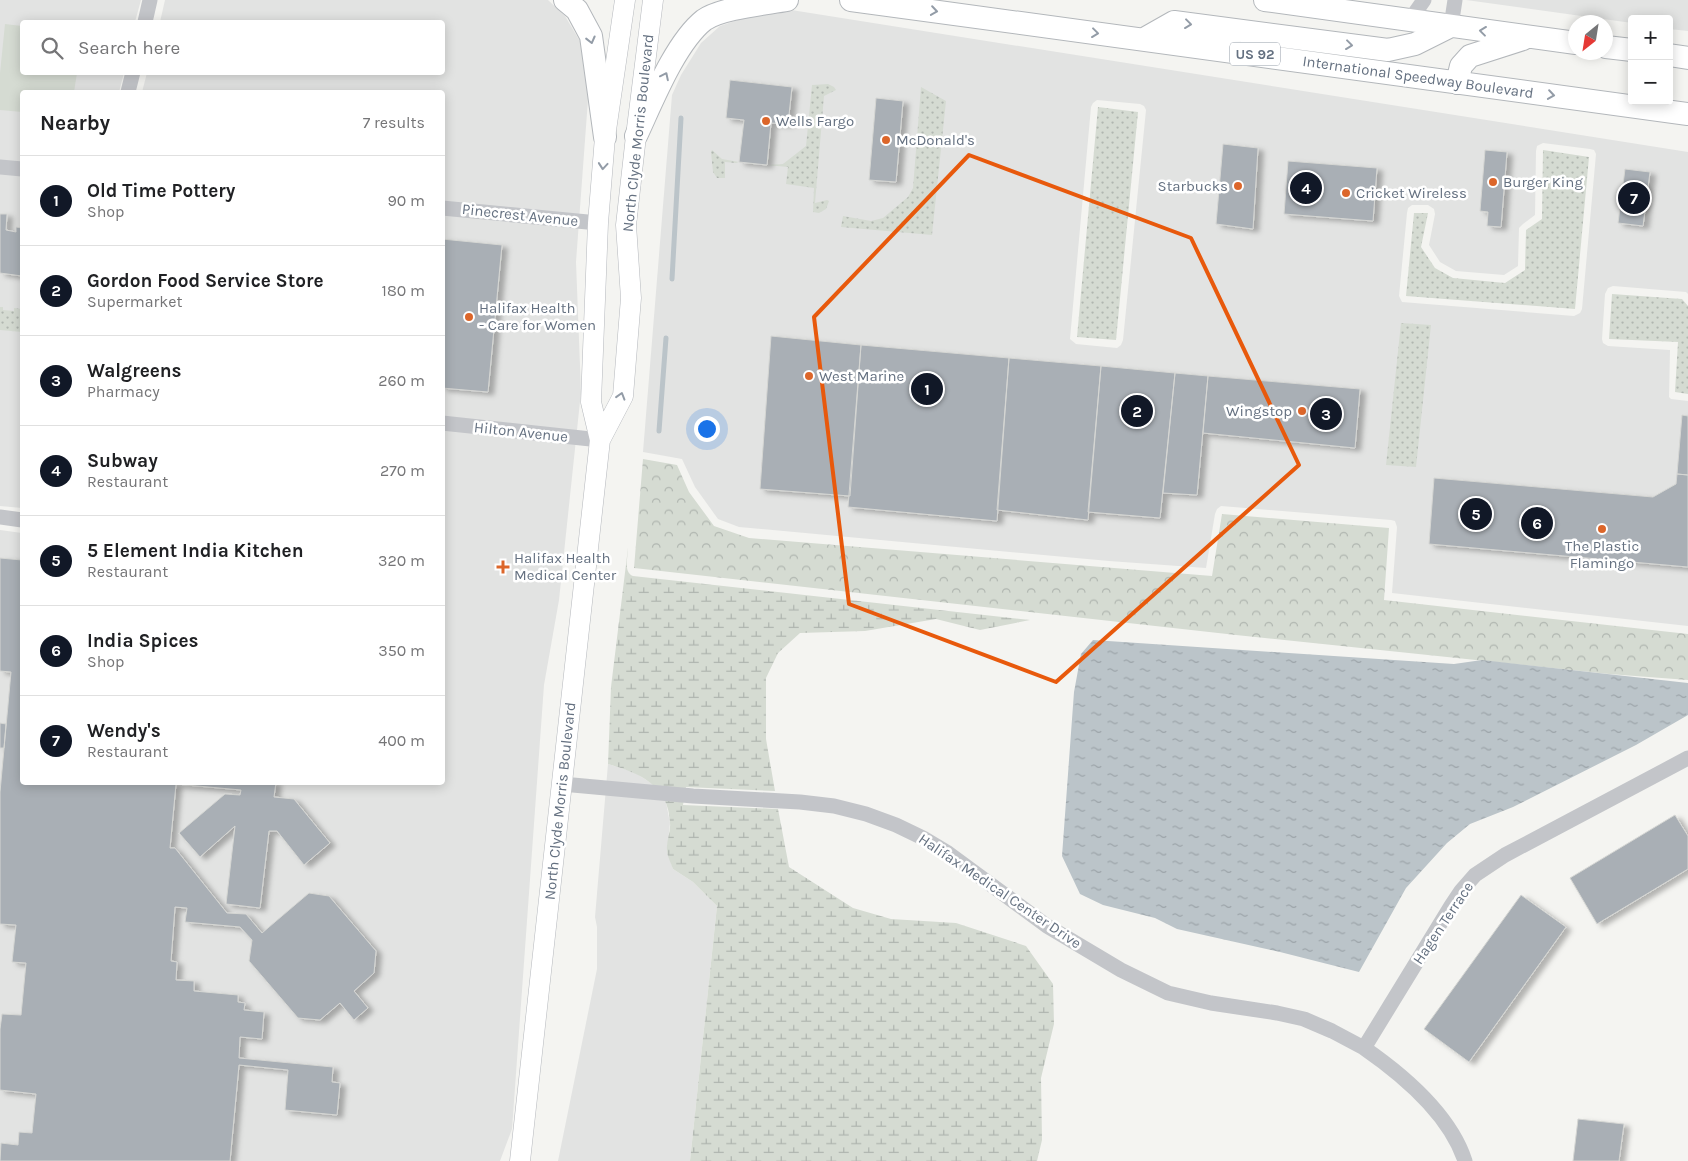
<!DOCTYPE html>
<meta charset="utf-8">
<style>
body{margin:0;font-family:Karla,sans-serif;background:#f2f2f2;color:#202124}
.controls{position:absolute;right:15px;top:15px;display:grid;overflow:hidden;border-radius:5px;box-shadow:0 2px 12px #0003}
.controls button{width:45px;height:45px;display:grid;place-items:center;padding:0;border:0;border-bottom:1px solid #e0e0e0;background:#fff;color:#202124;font:25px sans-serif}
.compass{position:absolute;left:1568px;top:15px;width:45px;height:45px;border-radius:50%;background:#fff;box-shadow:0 2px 12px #0003;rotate:210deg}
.you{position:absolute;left:706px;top:428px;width:18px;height:18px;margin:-12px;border:4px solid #fff;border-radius:50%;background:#1a73e8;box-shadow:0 0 0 8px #1a73e833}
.badge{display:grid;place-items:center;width:32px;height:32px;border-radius:50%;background:#111827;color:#fff;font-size:16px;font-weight:700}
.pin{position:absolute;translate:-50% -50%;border:2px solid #fff;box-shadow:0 1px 5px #0006}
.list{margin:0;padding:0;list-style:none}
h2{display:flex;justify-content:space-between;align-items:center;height:65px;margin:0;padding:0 20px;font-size:21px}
h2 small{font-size:16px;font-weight:400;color:#757577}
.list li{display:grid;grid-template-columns:32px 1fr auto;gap:15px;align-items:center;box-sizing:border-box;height:90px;padding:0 20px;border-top:1px solid #e0e0e0}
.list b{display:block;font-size:19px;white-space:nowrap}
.list p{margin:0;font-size:16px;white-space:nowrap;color:#757577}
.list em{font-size:16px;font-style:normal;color:#757577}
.icon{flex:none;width:28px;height:28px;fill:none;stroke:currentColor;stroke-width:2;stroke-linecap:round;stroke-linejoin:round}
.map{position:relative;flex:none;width:1688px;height:1161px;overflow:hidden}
.search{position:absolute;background:#fff;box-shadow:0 2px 12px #0003;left:20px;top:20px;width:425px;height:55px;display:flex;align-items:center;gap:12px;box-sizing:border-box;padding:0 18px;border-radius:5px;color:#757577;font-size:19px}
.panel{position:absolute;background:#fff;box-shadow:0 2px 12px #0003;left:20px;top:90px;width:425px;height:695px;border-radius:5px}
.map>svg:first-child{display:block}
</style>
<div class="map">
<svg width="1688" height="1161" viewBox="0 0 1688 1161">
<defs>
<pattern id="grass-dots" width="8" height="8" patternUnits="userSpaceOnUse" patternTransform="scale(1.25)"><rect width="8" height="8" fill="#d5dbd2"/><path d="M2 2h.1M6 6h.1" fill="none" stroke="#b0b6b0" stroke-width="1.8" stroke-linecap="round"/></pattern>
<pattern id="forest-crowns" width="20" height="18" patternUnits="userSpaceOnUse" patternTransform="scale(1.25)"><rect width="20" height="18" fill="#d5dbd2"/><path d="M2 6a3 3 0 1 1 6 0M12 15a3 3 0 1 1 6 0" fill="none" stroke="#b0b6b0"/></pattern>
<pattern id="wetland-marsh" width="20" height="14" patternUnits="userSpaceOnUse" patternTransform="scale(1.25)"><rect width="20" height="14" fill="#d5dbd2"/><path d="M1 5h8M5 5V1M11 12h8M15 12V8" fill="none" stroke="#b0b6b0"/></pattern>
<pattern id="water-ripples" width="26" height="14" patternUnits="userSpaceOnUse" patternTransform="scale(1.25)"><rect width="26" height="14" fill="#bbc4c9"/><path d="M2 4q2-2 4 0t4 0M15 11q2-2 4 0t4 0" fill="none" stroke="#9ca4a9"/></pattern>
<filter id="shadow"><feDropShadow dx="5.5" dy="3" stdDeviation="2.5" flood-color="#0004"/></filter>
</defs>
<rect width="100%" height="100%" fill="#f4f4f1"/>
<path fill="#e2e3e2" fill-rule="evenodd" d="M0 0H141L135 22H22V72L124 73 119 92H22V508L0 506Z
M165 0H548L565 16 581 43 589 86 576 262 581 392 559 600 544 685 512 1129 500 1161H0V530L22 533V782H442V92H142L147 73 442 72V22H160Z
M1466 0H1688V31L1669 29V19H1632V23Z
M785 9 1688 152V294L1686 292 1613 286 1608 288 1605 294 1602 339 1603 343 1608 346 1670 350 1669 397 1671 399 1688 401V626L1392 593 1397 527 1395 521 1391 520 1221 506 1217 509 1215 514 1206 568 1109 561 739 527 718 519 695 487 682 459 643 452 672 95 681 75 701 43 720 26 750 16ZM1097 100 1140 104 1144 106 1146 110 1123 340 1121 345 1117 348 1076 344 1070 339 1091 107 1093 103ZM1543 143 1590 149 1594 150 1596 154 1582 309 1580 313 1574 316 1402 302 1399 296 1407 213 1408 208 1412 205H1428L1434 209 1435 214 1429 245 1440 262 1456 271 1504 275 1518 266 1519 228 1523 224 1535 215 1536 151 1537 146Z
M608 764 634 772 657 787 666 802 670 823 667 850 673 869 693 882 717 906 690 1161H558L597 969V927L595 917Z"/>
<path fill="url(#grass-dots)" d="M828 84 834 87 836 90 824 96 815 203 827 200 829 201 826 209 819 213 813 212 814 188 786 184 788 167 767 165 783 164 806 146 812 85Z
M921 87 946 101 932 235 841 227 843 216 871 221 883 218 908 197 913 188Z
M1098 107 1138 112 1116 340 1077 337Z
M712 150 722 159 739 162 736 163 725 162V178H717L713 172 711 152Z
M1543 150 1589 157 1575 309 1406 296 1414 213H1428L1421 247 1435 268 1453 278 1505 283 1525 270 1526 230 1542 219Z
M1612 294 1682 299 1688 306V394L1675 392 1678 342 1609 339Z
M0 307H3V310L14 311V308L22 309V332L0 330Z
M1401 323 1431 325 1416 467 1386 465Z"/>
<path fill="url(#forest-crowns)" d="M643 459 677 465 689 492 714 526 749 538 1212 576 1222 514 1389 528 1384 600 1688 634V680L1609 674 1236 635 634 568Z"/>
<path fill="url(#wetland-marsh)" d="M628 548C628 558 623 572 633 576L1030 620 980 630 936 619 865 631 800 633 778 653 766 678V739L775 791 686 787 683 805 778 809 789 867 853 908 891 919 956 923 1026 946 1053 984 1054 1024 1041 1078 1042 1140 1037 1161H690L717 906 693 882 673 869C671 863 667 856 667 850 666 841 671 832 670 823 669 785 639 773 608 764L611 687Z"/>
<path fill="#d5dbd2" d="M5 24 22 26V72L77 73 74 92H22V112L0 110V73Z"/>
<path fill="url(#water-ripples)" d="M1093 640 1454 664 1482 660 1688 683V715L1636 745 1513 807 1470 824 1447 843 1406 888 1359 972 1280 952 1177 929 1155 918 1103 905 1080 894 1062 856 1074 692 1081 654Z"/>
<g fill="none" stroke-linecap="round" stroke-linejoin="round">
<path stroke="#bbc4c9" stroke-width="5" d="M672 279 681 118
M659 431 666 338"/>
</g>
<path fill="#a9afb5" stroke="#d5d6d3" filter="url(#shadow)" d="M730 80 792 87 788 124 771 123 767 165 739 162 744 120 726 118Z
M876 98 903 101 896 182 869 180Z
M1223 144 1258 148 1253 229 1216 224Z
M1485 150 1507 152 1501 227 1487 226 1488 212 1480 211Z
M1288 161 1377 168 1373 221 1284 214Z
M1625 169 1650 172 1643 226 1618 223Z
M0 214H7L6 230 16 232V227L22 228V276L0 273Z
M442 239 502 245 488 392 442 388Z
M771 336 861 345 850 496 760 489Z
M861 345 1009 358 997 521 848 507Z
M1009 358 1101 366 1088 520 997 510Z
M1101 366 1175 373 1160 518 1088 512Z
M1175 373 1208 376 1197 495 1163 493Z
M1208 376 1360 389 1355 448 1203 433Z
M1682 415 1688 416V475L1677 474Z
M1677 474 1688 475V567L1429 544 1434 478 1653 497 1676 484Z
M0 558 22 560V782H276L274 797 294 799 330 843 304 865 277 831H269L260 908 226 904 235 826 200 857 179 833 225 794 240 795 241 790 176 784 170 848H175L227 913 246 914 262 933 309 893 329 896 376 951 374 973 354 991 368 1008 354 1020 340 1003 320 1020 298 1018 249 961 252 940 240 927 185 922 187 908 175 907 171 961 177 962 176 980 194 981V991L238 995V1002L245 1003 244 1010 264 1012 262 1039 240 1037 239 1058 333 1067 332 1082 340 1083 337 1115 285 1110 288 1070 239 1065 230 1161H0L1 1143 18 1145 19 1132 32 1133 36 1094 0 1090V1029L2 1014 21 1015 26 963 12 962 16 925 0 924V792L11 672 0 671Z
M0 723 6 724 4 748H0Z
M1675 815 1688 836V869L1597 924 1570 878Z
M1521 895 1566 927 1469 1062 1424 1029Z
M1578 1119 1624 1124 1619 1161H1573Z"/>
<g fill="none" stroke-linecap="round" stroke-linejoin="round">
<g stroke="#b5b8bd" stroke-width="21">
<path id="secondary" d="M600 440 623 396 631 298 626 225 636 136 653 0
M520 1161 600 440 591 402 598 223 605 137 625 0"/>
</g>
<g stroke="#b3b7bb" stroke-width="24">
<path id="primary" d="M565 0 577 10 591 36 605 137
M851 0 1688 114
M1265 0 1576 43
M1144 39 1174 22 1388 50 1415 44 1451 26
M1606 47 1632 50
M1669 55 1688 58
M1457 83 1461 66 1470 56 1523 39
M636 136C652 102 675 43 704 20 721 8 765 4 787 0"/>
</g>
<path stroke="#c3c5c9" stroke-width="15" d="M1410 20 1424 0
M145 22 150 0
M1451 26 1455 0
M128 92 133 72
M0 167 22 169
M442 208 598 223
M442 423 600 440
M0 517 22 520
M562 784 693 796 800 802 834 806 866 814 896 825 923 838 948 853 1047 926 1121 970 1168 993 1211 1003 1277 1013 1304 1019 1332 1031 1364 1048
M1465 1161C1450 1115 1403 1075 1364 1048L1451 906 1461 891 1475 875 1505 855 1688 758"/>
<use href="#secondary" stroke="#fff" stroke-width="20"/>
<use href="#primary" stroke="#fff" stroke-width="22"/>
</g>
<defs><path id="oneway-chevron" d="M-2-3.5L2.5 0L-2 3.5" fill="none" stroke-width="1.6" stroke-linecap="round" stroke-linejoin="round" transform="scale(1.25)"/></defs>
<g stroke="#939ca7">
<use href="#oneway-chevron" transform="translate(934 11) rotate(8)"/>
<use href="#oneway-chevron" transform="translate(1188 24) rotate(7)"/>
<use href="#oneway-chevron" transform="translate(1483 31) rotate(-173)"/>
<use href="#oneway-chevron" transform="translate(1095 33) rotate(7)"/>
<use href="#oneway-chevron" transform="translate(591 40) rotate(76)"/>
<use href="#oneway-chevron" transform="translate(1349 45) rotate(7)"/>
<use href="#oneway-chevron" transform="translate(665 76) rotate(-64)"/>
<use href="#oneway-chevron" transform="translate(1551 95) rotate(8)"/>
<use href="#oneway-chevron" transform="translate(603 166) rotate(95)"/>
<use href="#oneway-chevron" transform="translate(621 396) rotate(-73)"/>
</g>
<path fill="none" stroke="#e8590c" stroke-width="4" stroke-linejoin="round" d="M969 155 1191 238 1299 465 1056 682 849 604 814 317Z"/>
<g fill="#dc662a" stroke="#fff" stroke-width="2">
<circle cx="766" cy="121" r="5"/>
<circle cx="886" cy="140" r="5"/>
<circle cx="1493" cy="182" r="5"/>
<circle cx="1238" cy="186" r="5"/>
<circle cx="1346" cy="193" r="5"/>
<circle cx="469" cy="317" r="5"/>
<circle cx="809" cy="376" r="5"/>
<circle cx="1302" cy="411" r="5"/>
<circle cx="1602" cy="529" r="5"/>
<path d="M500.5 559.5h5v5h5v5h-5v5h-5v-5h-5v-5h5z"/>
</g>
<g text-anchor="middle" stroke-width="5" stroke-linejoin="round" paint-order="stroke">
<rect fill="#fff" stroke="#939ca7" stroke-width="1" x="1230" y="42.5" width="50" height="23" rx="4"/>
<g font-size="14" font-weight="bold" fill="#657181">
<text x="1255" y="59">US 92</text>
</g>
<g font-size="15" fill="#657181" stroke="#fff">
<text transform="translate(1418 77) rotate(8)" y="5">International Speedway Boulevard</text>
<text transform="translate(638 133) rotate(-84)" y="5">North Clyde Morris Boulevard</text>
<text transform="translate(520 215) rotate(6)" y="5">Pinecrest Avenue</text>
<text transform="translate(521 432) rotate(6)" y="5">Hilton Avenue</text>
<text transform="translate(560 801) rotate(-84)" y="5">North Clyde Morris Boulevard</text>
<text transform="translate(1000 891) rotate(34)" y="5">Halifax Medical Center Drive</text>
<text transform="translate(1443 923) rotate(-56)" y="5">Hagen Terrace</text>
</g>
<g font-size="15" fill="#657181" stroke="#fff" text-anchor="start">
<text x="776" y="126">Wells Fargo</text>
<text x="896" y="145">McDonald's</text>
<text x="1503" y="187">Burger King</text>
<text x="1228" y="191" text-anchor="end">Starbucks</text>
<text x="1356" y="198">Cricket Wireless</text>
<text x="479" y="313">Halifax Health<tspan x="479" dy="17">- Care for Women</tspan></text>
<text x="819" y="381">West Marine</text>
<text x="1292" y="416" text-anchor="end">Wingstop</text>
<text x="1602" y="551" text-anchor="middle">The Plastic<tspan x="1602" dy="17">Flamingo</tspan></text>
<text x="514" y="563">Halifax Health<tspan x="514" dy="17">Medical Center</tspan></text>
</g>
</g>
</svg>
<div class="controls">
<button>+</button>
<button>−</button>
</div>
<svg class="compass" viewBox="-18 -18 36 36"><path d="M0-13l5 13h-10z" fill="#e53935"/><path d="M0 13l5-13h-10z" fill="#757577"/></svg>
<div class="you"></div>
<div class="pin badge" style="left:927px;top:389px">1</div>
<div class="pin badge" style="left:1137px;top:411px">2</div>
<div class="pin badge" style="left:1326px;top:414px">3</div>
<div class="pin badge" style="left:1306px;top:188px">4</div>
<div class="pin badge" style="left:1476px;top:514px">5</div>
<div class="pin badge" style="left:1537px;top:523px">6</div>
<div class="pin badge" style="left:1634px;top:198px">7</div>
<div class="search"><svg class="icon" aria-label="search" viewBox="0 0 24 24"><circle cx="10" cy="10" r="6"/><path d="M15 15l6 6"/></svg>Search here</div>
<section class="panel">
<h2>Nearby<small>7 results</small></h2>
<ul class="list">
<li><span class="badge">1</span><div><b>Old Time Pottery</b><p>Shop</p></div><em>90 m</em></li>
<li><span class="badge">2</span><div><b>Gordon Food Service Store</b><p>Supermarket</p></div><em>180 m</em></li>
<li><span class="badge">3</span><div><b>Walgreens</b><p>Pharmacy</p></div><em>260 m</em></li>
<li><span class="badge">4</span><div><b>Subway</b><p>Restaurant</p></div><em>270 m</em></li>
<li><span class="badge">5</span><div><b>5 Element India Kitchen</b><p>Restaurant</p></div><em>320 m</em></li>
<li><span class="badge">6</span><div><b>India Spices</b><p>Shop</p></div><em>350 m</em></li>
<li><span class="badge">7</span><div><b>Wendy's</b><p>Restaurant</p></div><em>400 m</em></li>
</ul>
</section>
</div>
